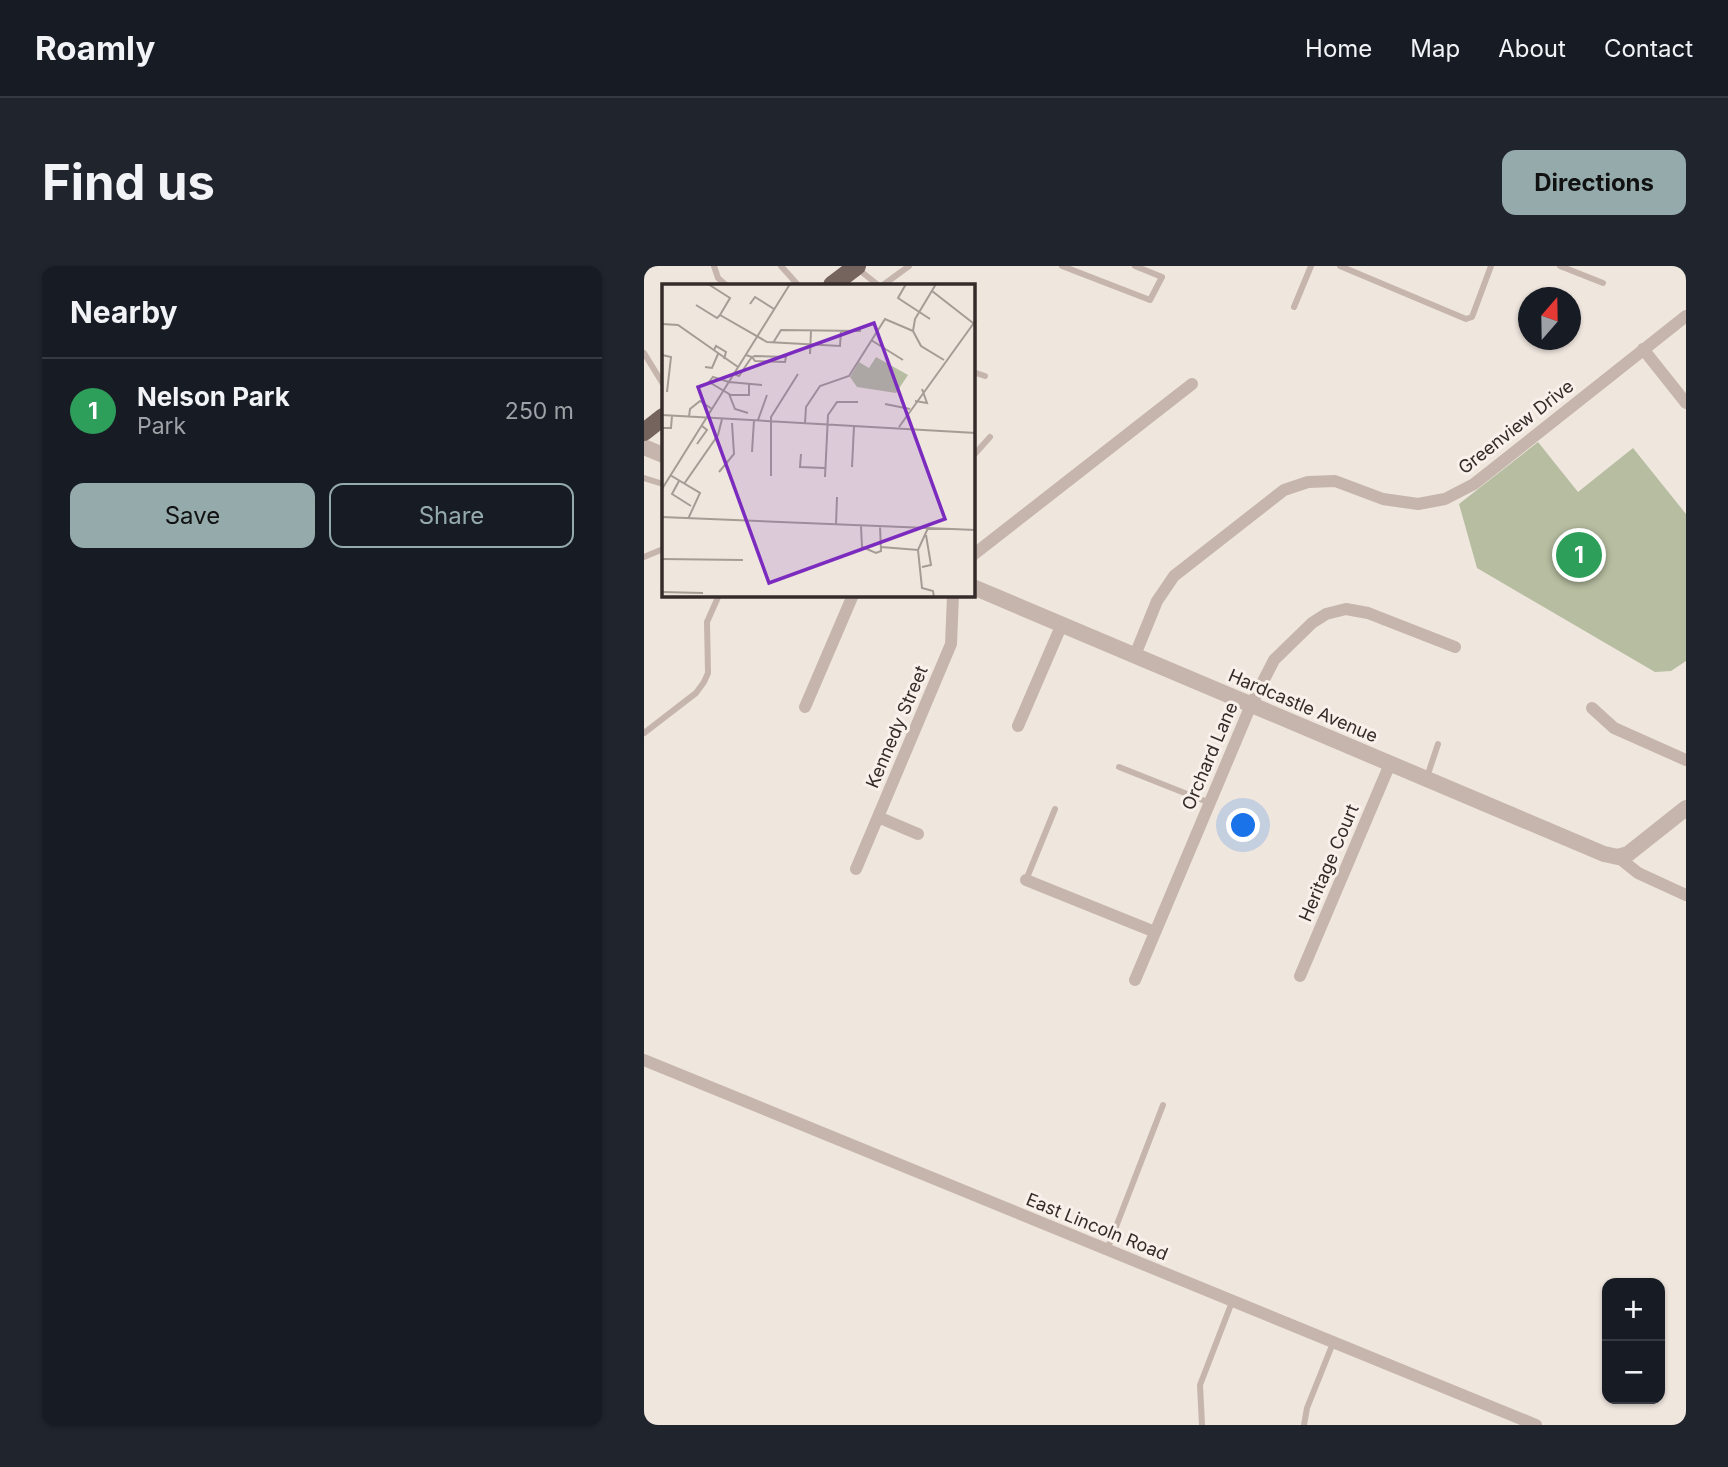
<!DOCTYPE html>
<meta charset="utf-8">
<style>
body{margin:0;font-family:Inter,sans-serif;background:#20242c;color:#f1f3f6}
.controls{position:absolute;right:21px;bottom:21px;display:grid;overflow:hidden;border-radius:14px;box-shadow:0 2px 5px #0004}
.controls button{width:63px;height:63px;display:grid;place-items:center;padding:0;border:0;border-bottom:2px solid #363941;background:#171b24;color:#f1f3f6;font:35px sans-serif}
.compass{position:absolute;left:874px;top:21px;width:63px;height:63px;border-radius:50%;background:#171b24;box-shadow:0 2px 5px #0004;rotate:20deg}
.you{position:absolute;left:600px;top:560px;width:24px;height:24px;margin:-18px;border:5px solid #fff;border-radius:50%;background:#1a73e8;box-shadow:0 0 0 10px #1a73e833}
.badge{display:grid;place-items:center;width:46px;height:46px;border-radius:50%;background:#95aaab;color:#fff;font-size:23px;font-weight:700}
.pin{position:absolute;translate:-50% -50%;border:4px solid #fff;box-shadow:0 2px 7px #0006}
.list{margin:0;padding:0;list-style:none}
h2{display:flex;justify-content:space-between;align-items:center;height:91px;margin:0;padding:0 28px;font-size:30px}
h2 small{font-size:23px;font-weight:400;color:#9ea1a6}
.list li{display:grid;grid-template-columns:46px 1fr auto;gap:21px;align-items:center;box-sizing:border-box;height:105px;padding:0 28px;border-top:2px solid #363941}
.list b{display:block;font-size:26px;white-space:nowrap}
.list p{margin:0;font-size:23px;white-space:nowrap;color:#9ea1a6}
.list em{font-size:23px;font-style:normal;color:#9ea1a6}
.actions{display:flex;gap:14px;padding:21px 28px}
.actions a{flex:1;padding:16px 0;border:2px solid #95aaab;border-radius:14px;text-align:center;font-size:24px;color:#95aaab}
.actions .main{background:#95aaab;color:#111}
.map{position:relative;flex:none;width:1042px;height:1159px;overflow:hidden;border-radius:14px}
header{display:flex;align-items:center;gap:42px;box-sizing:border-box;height:98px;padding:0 35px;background:#171b24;border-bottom:2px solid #363941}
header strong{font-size:33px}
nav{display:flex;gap:38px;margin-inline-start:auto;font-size:24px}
.intro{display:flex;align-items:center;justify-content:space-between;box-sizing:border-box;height:168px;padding:0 42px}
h1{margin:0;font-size:49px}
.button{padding:18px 32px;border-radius:14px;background:#95aaab;color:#111;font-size:24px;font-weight:700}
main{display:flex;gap:42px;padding:0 42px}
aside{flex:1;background:#171b24;border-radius:14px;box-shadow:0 2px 5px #0004}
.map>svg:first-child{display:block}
</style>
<header>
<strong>Roamly</strong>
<nav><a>Home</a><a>Map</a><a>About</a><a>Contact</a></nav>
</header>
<div class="intro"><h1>Find us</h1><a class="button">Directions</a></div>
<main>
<aside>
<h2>Nearby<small></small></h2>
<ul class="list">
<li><span class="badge" style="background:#2e9e5b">1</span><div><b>Nelson Park</b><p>Park</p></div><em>250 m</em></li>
</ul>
<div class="actions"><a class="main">Save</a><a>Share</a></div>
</aside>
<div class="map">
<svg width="1042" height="1159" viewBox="0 0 1042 1159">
<rect width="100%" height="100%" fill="#efe6de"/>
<path fill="#b6bda0" d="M894 176 934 226 989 182 1042 248V395L1027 405 1011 406 833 302 815 238Z"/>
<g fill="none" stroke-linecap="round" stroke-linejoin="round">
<path stroke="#c6b5ac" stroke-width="6" d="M70 0 74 12 82 19
M137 0 154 19
M418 0 506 34 518 11 491 0
M696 0 822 53 828 51 847 0
M916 0 959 17
M214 3 234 19
M239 19 265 0
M650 41 667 0
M0 87 19 118
M329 106 341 110
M329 190 346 171
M0 212 19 218
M0 291 19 283
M0 467 52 427 60 416 64 407 63 356 75 329
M475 501 566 537
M783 511 794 478
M382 614 411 543
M463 984 519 839
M558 1159 556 1119 588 1036
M660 1159 663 1142 689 1077"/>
<path stroke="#c6b5ac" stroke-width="12" d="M999 83 1042 137
M329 289 548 118
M491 389 513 335 530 310 640 224 664 216 691 215 739 233 774 238 801 233 830 218 1042 50
M161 441 209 329
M948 442 970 462 1042 494
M374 460 418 358
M234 551 274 568
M974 591 994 607 1042 629
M212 603 307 378 309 329
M382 614 511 666
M656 710 746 498
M491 714 607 439 630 394 668 357 682 348 702 343 724 347 811 381
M0 794 892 1159"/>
<path stroke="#c6b5ac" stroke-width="16" d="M0 181 19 189
M329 321 960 588 974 591 984 588 1042 542"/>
<path stroke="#75635d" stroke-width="18" d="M188 19 213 0
M0 166 19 151"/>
</g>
<g text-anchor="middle" stroke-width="6" stroke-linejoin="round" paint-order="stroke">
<g font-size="18" fill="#352c2a" stroke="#f8f0ea">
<text transform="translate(872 161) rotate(-38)" y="6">Greenview Drive</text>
<text transform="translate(659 440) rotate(23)" y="6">Hardcastle Avenue</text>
<text transform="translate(253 461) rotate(-67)" y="6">Kennedy Street</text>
<text transform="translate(566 490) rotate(-67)" y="6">Orchard Lane</text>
<text transform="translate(685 597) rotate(-67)" y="6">Heritage Court</text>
<text transform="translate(453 961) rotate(22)" y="6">East Lincoln Road</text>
</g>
</g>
<g transform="translate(18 18)">
<rect width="313" height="313" fill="#efe6de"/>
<path d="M214 73 246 91 234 109 195 103 188 93 197 78 207 84Z" fill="#b6bda0"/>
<path fill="none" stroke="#a59c96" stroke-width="2" d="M46 0 68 14 58 31M244 0 236 14 268 35M274 0 253 35 251 47 259 62 282 76M270 7 311 39M88 20 93 13 112 25M34 21 55 34 58 31M58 31 105 58 178 62 179 47M0 40 16 41 76 83M209 56 241 76M111 59 119 46 199 47M52 66 54 62 64 68 62 75M148 70 149 47M0 71 9 73 5 108M43 83 50 84 56 70M72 90 77 92 87 77 90 73 93 72 124 73 123 78 93 77 90 73 84 71M67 98 51 93 47 98 69 111H87V100M67 98 100 101M67 110 73 125 86 129M253 117 265 119 260 105M223 120 248 125M0 131 314 149M27 133 28 125 38 117 50 125M96 136 105 111M143 139 144 123 158 102 187 92 223 35 251 47M237 143 314 36M0 144H9L10 132M35 160 45 146 40 142M90 168 92 136M139 170 138 183 163 184M190 183 192 142M57 188 72 170 70 139M8 191 38 209 26 235M109 192V133L136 90M163 193 166 131 175 118H196M17 197 10 210 29 222M22 200 56 151 60 135M0 205 128 0M0 233 314 246M174 241 175 213M199 242 200 263 214 269 219 267 218 242M219 263 256 266 266 244M256 266 260 304 271 307 272 313M0 275 81 276M260 283 269 281 264 251M0 308 41 309"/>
<path fill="#7b2cbf" fill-opacity="0.15" stroke="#7b2cbf" stroke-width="3.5" d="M212 39 283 235 107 299 36 103Z"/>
<rect width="313" height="313" fill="none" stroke="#352c2a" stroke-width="3.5"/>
</g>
</svg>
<div class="controls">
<button>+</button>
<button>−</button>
</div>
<svg class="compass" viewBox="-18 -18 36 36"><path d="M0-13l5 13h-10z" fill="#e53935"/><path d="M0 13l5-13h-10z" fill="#9ea1a6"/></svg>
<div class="you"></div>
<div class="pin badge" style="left:935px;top:289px;background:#2e9e5b">1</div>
</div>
</main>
